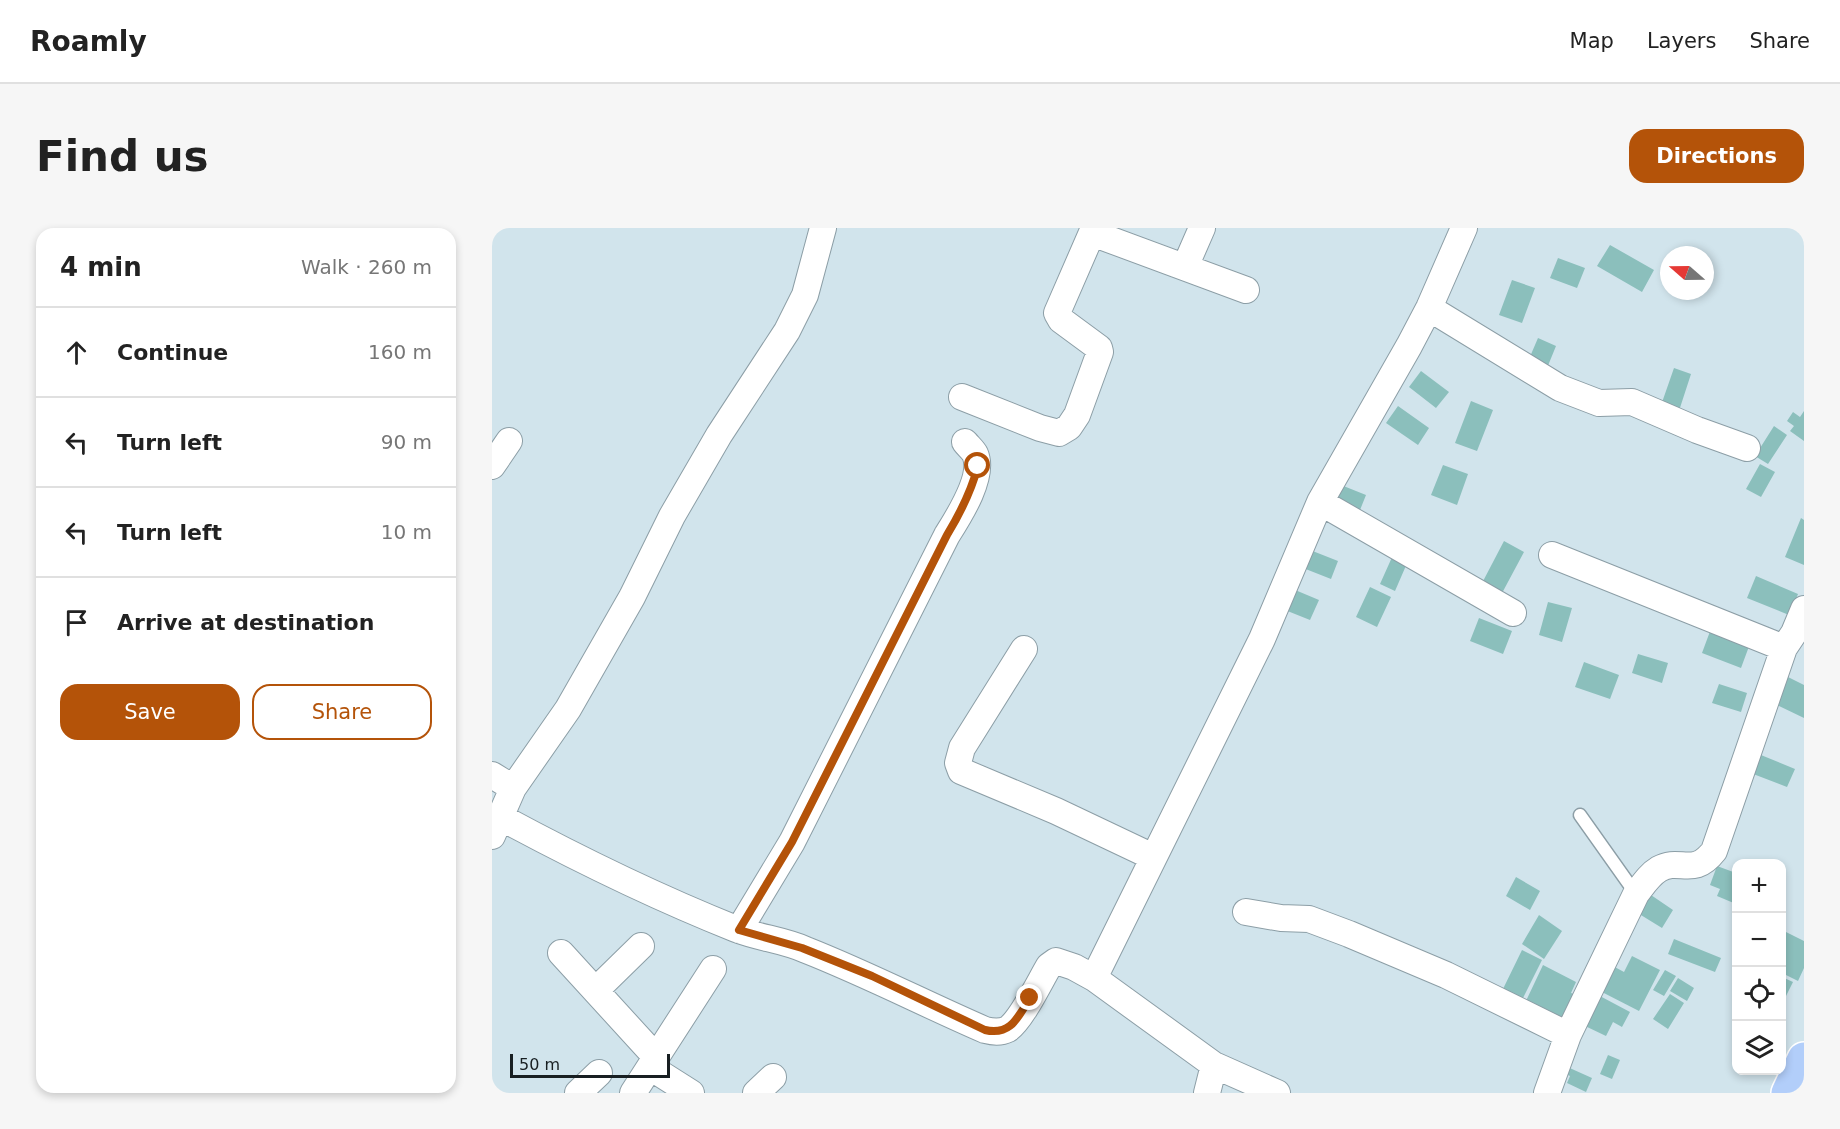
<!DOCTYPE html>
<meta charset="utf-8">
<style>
body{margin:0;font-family:"DejaVu Sans",sans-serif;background:#f6f6f6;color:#222}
.controls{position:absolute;right:18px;bottom:18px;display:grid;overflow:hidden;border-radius:12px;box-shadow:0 3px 9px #0003}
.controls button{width:54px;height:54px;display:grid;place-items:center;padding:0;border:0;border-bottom:2px solid #e0e0e0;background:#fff;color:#222;font:30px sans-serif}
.compass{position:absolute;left:1168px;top:18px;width:54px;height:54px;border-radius:50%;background:#fff;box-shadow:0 3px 9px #0003;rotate:290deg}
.scale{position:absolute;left:18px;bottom:15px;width:160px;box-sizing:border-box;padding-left:6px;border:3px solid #181f22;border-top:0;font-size:16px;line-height:21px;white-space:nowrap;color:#181f22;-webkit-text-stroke:4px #d1e4ec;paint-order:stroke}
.stop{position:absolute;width:18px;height:18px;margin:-14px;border:4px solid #b45309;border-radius:50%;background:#fff}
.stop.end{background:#b45309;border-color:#fff;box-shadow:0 2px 6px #0008}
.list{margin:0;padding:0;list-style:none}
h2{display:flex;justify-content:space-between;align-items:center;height:78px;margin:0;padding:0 24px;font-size:26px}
h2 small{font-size:20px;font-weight:400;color:#767676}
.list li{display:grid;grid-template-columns:39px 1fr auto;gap:18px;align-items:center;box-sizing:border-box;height:90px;padding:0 24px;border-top:2px solid #e0e0e0}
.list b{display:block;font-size:22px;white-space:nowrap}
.list em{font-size:20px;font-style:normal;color:#767676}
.actions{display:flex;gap:12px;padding:18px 24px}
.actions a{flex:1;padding:14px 0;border:2px solid #b45309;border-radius:18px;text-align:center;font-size:21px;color:#b45309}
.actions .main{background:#b45309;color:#fff}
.icon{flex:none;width:33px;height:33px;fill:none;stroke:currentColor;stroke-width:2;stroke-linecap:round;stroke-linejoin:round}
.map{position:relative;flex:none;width:1312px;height:865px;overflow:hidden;border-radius:18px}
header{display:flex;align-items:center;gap:36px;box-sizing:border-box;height:84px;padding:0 30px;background:#fff;border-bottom:2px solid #e0e0e0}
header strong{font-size:28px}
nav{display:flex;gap:33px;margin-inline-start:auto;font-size:21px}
.intro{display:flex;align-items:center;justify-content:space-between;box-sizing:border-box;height:144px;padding:0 36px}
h1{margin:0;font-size:42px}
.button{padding:15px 27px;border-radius:18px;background:#b45309;color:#fff;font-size:21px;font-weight:700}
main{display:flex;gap:36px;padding:0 36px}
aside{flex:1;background:#fff;border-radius:18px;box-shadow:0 3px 9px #0003}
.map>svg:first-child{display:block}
</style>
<header>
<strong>Roamly</strong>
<nav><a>Map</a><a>Layers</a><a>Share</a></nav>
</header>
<div class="intro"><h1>Find us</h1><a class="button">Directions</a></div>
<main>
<aside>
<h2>4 min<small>Walk · 260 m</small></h2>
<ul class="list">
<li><svg class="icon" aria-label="ahead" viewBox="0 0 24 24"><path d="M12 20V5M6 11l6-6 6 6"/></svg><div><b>Continue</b></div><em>160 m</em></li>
<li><svg class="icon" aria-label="left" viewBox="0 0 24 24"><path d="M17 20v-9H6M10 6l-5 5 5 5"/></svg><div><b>Turn left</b></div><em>90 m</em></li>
<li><svg class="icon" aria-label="left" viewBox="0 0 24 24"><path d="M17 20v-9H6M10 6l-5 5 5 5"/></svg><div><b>Turn left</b></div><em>10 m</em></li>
<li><svg class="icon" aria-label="arrive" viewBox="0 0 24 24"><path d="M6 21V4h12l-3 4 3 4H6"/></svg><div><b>Arrive at destination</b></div></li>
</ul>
<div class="actions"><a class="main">Save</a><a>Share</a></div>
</aside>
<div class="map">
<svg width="1312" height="865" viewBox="0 0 1312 865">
<rect width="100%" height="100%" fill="#d1e4ec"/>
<path fill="#8bbfbc" d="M1118 17 1162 42 1150 64 1105 38Z
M1066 30 1093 40 1085 60 1058 50Z
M1020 52 1043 60 1030 95 1007 87Z
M1046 110 1064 118 1053 145 1034 138Z
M1182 140 1199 146 1185 189 1167 183Z
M929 143 957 164 944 180 917 159Z
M979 173 1001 182 985 223 963 215Z
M906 178 937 200 926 217 894 195Z
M1312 183V213L1298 203 1302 198 1295 193 1301 184 1308 189Z
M1282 198 1295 207 1276 236 1263 228Z
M1268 236 1283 244 1269 269 1254 261Z
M951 237 976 246 965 277 939 267Z
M844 255 874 267 868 282 838 270Z
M1309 290 1312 292V337L1293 329Z
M1012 313 1032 324 1009 367 989 357Z
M813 320 846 333 839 351 806 338Z
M901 327 916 333 903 363 888 356Z
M1264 348 1306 366 1297 387 1255 370Z
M796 359 827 372 818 392 788 380Z
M878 359 899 369 885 399 864 389Z
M1056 374 1080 380 1070 414 1047 407Z
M987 390 1020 403 1011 426 978 413Z
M1220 398 1259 413 1249 440 1210 425Z
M1146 426 1176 435 1170 455 1140 445Z
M1092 434 1127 447 1118 471 1083 459Z
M1292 447 1312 457V490L1279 474Z
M1227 456 1255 465 1249 484 1220 475Z
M1264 525 1303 541 1295 559 1256 544Z
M1225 638 1244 645V676L1225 668 1228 661 1218 657Z
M1024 649 1048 663 1038 682 1014 668Z
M1156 665 1181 682 1170 700 1144 684Z
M1047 687 1070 703 1052 731 1030 716Z
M1290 702 1312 713V740L1306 753 1290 745Z
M1182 711 1229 730 1223 744 1176 726Z
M1030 722 1050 732 1030 772 1010 763Z
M1140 728 1168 742 1147 783 1106 762 1119 737 1132 744Z
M1051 737 1084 754 1079 765 1082 766 1069 793 1033 775Z
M1173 742 1184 748 1172 768 1161 762Z
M1290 749 1301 754 1290 776Z
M1186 750 1202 760 1195 773 1178 763Z
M1178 766 1192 775 1176 801 1161 791Z
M1106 767 1138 784 1130 799 1121 794 1114 808 1091 797Z
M1116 827 1128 832 1120 851 1108 846Z
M1071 837 1100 850 1094 864 1075 855 1078 848 1068 843Z"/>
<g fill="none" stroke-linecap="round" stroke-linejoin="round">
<g stroke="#8c9ea6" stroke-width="15">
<path id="lane" d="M1088 587 1144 666"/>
</g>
<g stroke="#8c9ea6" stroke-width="28">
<path id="street" d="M600 5 754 62
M693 39 710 0
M937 80 1068 160 1107 175 1140 174 1205 202 1255 220
M470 169 548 200 567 205 577 199 585 187 608 124 607 120 569 92 565 85 602 0
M0 238 17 213
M828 274 1021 385
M1060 327 1292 420
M532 421 470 520 466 535 469 543 564 583 661 629
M0 547 21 560
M10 590C86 631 164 669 244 701 267 710 292 712 314 722 375 746 433 776 493 802 501 804 508 805 516 801 530 791 548 753 557 738L564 733 582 739 602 750 722 837 785 865
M0 608 21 560 76 481 140 369 180 288 227 207 295 103 313 67 331 0
M754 684 789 690 817 691 857 706 954 747 1076 807
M247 702 300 614 455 307C467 288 493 248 483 226 481 222 476 218 473 214
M69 725 164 829
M602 750 770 411 828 274 917 118 937 80 972 0
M104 762 149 718
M158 839 199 865
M86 865 107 845
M141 865 221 741
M264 865 281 849
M715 865 722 837
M1055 865 1076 807 1144 666C1151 657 1157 647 1167 641 1188 629 1201 650 1222 623L1292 420 1302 405 1312 381"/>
</g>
<g stroke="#fff" stroke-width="36">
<path id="highway" d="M1296 865 1312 831"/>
</g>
<use href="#lane" stroke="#fff" stroke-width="12"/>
<use href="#street" stroke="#fff" stroke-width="26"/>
<use href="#highway" stroke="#b2cefa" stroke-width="33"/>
</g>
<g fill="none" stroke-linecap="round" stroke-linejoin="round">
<path stroke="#b45309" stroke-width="8" d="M486 238C479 264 469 284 455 307L300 614 247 702 310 720 380 748 493 802C519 808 526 789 538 770"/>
</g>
</svg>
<div class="controls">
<button>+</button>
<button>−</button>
<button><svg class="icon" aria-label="locate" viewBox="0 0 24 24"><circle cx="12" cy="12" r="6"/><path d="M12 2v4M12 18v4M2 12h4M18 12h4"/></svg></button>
<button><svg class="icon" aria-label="layers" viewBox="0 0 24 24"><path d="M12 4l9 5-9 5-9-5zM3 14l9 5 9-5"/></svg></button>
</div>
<svg class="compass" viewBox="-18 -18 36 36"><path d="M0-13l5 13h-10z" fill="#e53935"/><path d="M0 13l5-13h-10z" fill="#767676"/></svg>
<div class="scale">50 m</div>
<div class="stop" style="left:486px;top:238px"></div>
<div class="stop end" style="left:538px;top:770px"></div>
</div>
</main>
